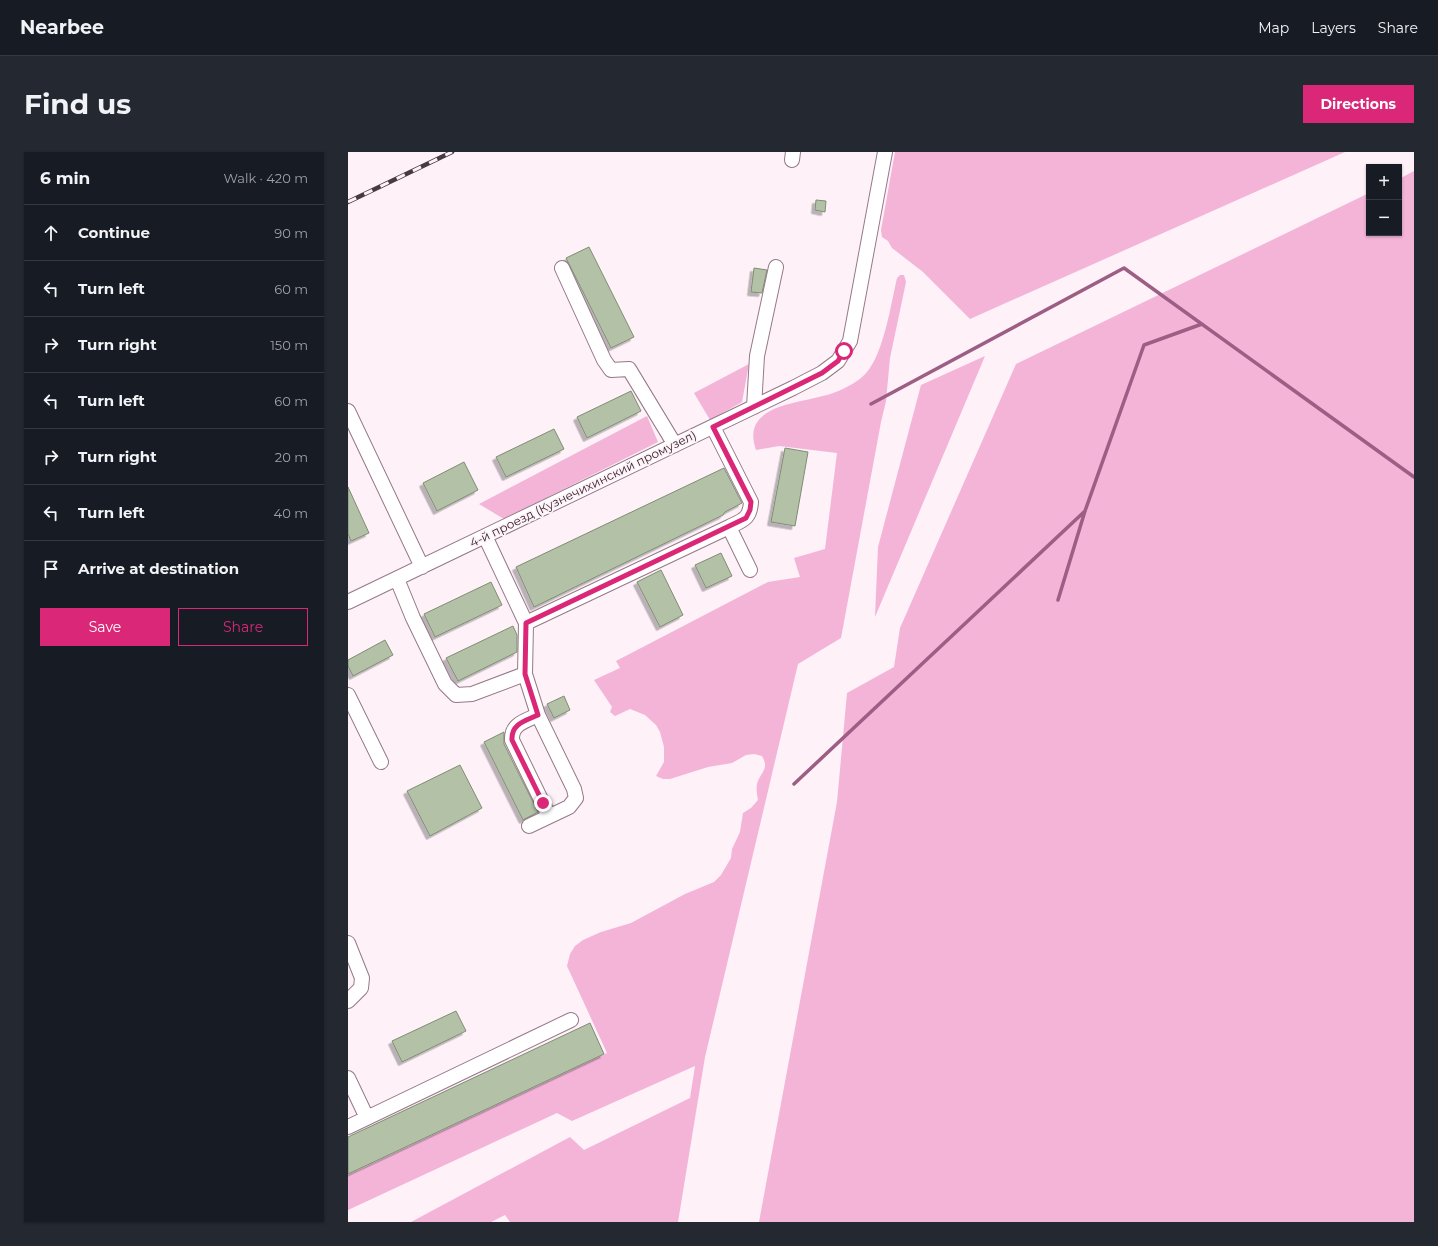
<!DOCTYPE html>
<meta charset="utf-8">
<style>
body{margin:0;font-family:Montserrat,sans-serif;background:#242831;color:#f1f3f6}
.controls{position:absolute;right:12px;top:12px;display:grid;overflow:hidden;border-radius:0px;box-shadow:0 1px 3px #0004}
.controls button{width:36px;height:36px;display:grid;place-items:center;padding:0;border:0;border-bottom:1px solid #363941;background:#171b24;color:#f1f3f6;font:20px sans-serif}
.stop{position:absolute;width:12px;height:12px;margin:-9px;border:3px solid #db2777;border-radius:50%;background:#fff}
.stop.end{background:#db2777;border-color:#fff;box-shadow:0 1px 4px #0008}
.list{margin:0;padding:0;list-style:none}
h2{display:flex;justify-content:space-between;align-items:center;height:52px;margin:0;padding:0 16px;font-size:17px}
h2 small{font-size:13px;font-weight:400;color:#9ea1a6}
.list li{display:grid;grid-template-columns:26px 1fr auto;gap:12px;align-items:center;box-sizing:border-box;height:56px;padding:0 16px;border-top:1px solid #363941}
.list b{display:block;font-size:15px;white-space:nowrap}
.list em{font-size:13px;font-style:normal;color:#9ea1a6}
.actions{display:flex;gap:8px;padding:12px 16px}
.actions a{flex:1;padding:9px 0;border:1px solid #db2777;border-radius:0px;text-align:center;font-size:14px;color:#db2777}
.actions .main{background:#db2777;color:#fff}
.icon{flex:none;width:22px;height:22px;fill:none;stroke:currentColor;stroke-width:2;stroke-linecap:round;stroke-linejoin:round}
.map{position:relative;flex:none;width:1066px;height:1070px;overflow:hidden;border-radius:0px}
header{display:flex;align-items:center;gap:24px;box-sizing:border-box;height:56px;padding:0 20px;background:#171b24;border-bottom:1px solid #363941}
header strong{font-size:19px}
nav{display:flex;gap:22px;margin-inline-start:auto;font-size:14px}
.intro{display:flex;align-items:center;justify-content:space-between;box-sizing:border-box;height:96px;padding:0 24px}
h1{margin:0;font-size:28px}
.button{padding:10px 18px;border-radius:0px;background:#db2777;color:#fff;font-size:14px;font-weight:700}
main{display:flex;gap:24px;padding:0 24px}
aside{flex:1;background:#171b24;border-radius:0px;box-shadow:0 1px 3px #0004}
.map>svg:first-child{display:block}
</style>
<header>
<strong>Nearbee</strong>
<nav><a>Map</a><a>Layers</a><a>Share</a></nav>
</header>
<div class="intro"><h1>Find us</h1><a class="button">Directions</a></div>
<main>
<aside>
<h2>6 min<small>Walk · 420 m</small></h2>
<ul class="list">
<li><svg class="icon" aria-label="ahead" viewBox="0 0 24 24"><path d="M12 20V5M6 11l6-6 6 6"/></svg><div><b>Continue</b></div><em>90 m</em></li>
<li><svg class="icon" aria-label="left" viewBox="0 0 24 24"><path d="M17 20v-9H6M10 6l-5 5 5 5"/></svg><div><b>Turn left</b></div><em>60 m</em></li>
<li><svg class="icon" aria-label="right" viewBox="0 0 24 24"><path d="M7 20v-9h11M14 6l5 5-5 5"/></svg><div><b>Turn right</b></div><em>150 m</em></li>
<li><svg class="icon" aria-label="left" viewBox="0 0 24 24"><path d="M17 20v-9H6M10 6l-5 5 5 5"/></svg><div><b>Turn left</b></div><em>60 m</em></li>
<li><svg class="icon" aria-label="right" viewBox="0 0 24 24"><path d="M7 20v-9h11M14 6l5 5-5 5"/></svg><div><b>Turn right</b></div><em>20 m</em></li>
<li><svg class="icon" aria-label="left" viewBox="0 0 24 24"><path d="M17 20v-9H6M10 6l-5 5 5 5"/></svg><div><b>Turn left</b></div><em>40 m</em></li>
<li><svg class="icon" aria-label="arrive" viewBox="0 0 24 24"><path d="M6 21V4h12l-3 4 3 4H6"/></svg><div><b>Arrive at destination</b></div></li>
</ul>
<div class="actions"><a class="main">Save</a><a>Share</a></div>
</aside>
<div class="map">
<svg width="1066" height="1070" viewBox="0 0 1066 1070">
<defs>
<filter id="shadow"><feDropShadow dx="-3.5" dy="3.5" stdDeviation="0" flood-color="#0004"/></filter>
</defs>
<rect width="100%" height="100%" fill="#fef1f8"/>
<path fill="#f3b4d8" d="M547 0H997L622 167 575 120 544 96 540 89 534 85 533 78Z
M1066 19V1070H411L489 650 499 541 546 515 552 476 668 212 1021 41V81H1051V27Z
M552 123H556L558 130 542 206 538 249 533 270 493 486 450 512 357 905 330 1070H162L157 1063 143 1070H63L222 985 236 998 342 946 347 914 224 969 209 961 0 1058V1023L259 901 219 814 222 802 227 794 235 788 253 780 283 771 337 742 366 730 373 723 383 706 384 697 392 680 395 661 403 656 410 648C409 643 408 636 409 632 412 620 422 618 414 604L406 602 398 603 384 611 360 615 322 627H315L308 624 316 610V595L312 580 308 573 297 563 282 557 267 564 262 560 264 555 246 528 272 516 268 509 420 430 452 425 446 406 477 397 489 301 431 294 408 298C393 256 443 252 471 245 486 242 508 233 519 220 536 200 543 152 549 126Z
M637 204 527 465 530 395 573 233Z
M401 212 394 250 362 268 346 241Z
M299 264 310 290 156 367 131 352Z"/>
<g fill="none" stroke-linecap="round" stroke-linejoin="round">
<path stroke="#9c5e84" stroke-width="3.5" d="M523 252 776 116 1066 325
M710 448 737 359 796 193 854 172
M446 632 737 359"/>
</g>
<path fill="#b3c2a7" stroke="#7e8d73" filter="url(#shadow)" d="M468 48 478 49 477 60 467 58Z
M241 95 286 185 263 196 218 106Z
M406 116 419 118 414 141 403 140Z
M283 239 293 259 239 286 229 265Z
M206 277 216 297 158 325 148 305Z
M437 296 460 300 447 374 423 370Z
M116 310 130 338 89 359 75 331Z
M376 316 394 351 377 360 375 363 186 455 168 415Z
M0 335 21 381 3 389 0 382Z
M373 401 384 424 358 436 347 413Z
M313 418 335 463 312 475 289 430Z
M143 430 154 453 87 485 76 462Z
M165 474 169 483V500L110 529 98 506Z
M37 488 45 503 5 524 0 514V508Z
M216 544 222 558 206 566 199 552Z
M156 580V592L190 660 175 668 136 590Z
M112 613 134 656 82 684 59 639Z
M108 859 118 879 54 910 44 889Z
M242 871 256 902 0 1022V985Z"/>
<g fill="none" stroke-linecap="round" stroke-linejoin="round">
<g stroke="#957989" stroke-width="16">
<path id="minor" d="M444 8 445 0
M214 116 256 208 263 218 281 217 327 293
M406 255 409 204 428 115
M0 259 74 415
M381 375 402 418
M137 384 178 471 381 375C395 368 402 367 403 350L365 275
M49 427 65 466 97 532 108 543 124 542 177 522 178 471
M0 450 445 236 474 221 490 209 502 189 537 0
M177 522 190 563 226 637 228 646 221 655 181 674
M0 543 33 610
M190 563C177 569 163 572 164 588L201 664
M0 791 14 826 13 836 0 849
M0 926 19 966
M0 975 223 868"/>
</g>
<use href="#minor" stroke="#fff" stroke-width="14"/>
<g stroke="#463b41" stroke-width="4.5">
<path id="rail" d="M0 50 104 0"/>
</g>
<use href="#rail" stroke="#fef1f8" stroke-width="3" stroke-dasharray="9" stroke-linecap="butt"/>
</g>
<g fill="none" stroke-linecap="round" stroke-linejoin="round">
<path stroke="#db2777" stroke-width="5" d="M195 651 164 588C163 572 177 569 190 563L177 522 178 471 398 366 402 358 403 350 365 275 474 221 490 209 496 199"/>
</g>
<g text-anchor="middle" stroke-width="3.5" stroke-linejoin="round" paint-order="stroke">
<g font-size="12" fill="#32272d" stroke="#fef1f8">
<text transform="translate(235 337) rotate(-26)" y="4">4-й проезд (Кузнечихинский промузел)</text>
</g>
</g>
</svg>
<div class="controls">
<button>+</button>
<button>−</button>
</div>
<div class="stop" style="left:496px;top:199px"></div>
<div class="stop end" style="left:195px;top:651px"></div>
</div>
</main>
